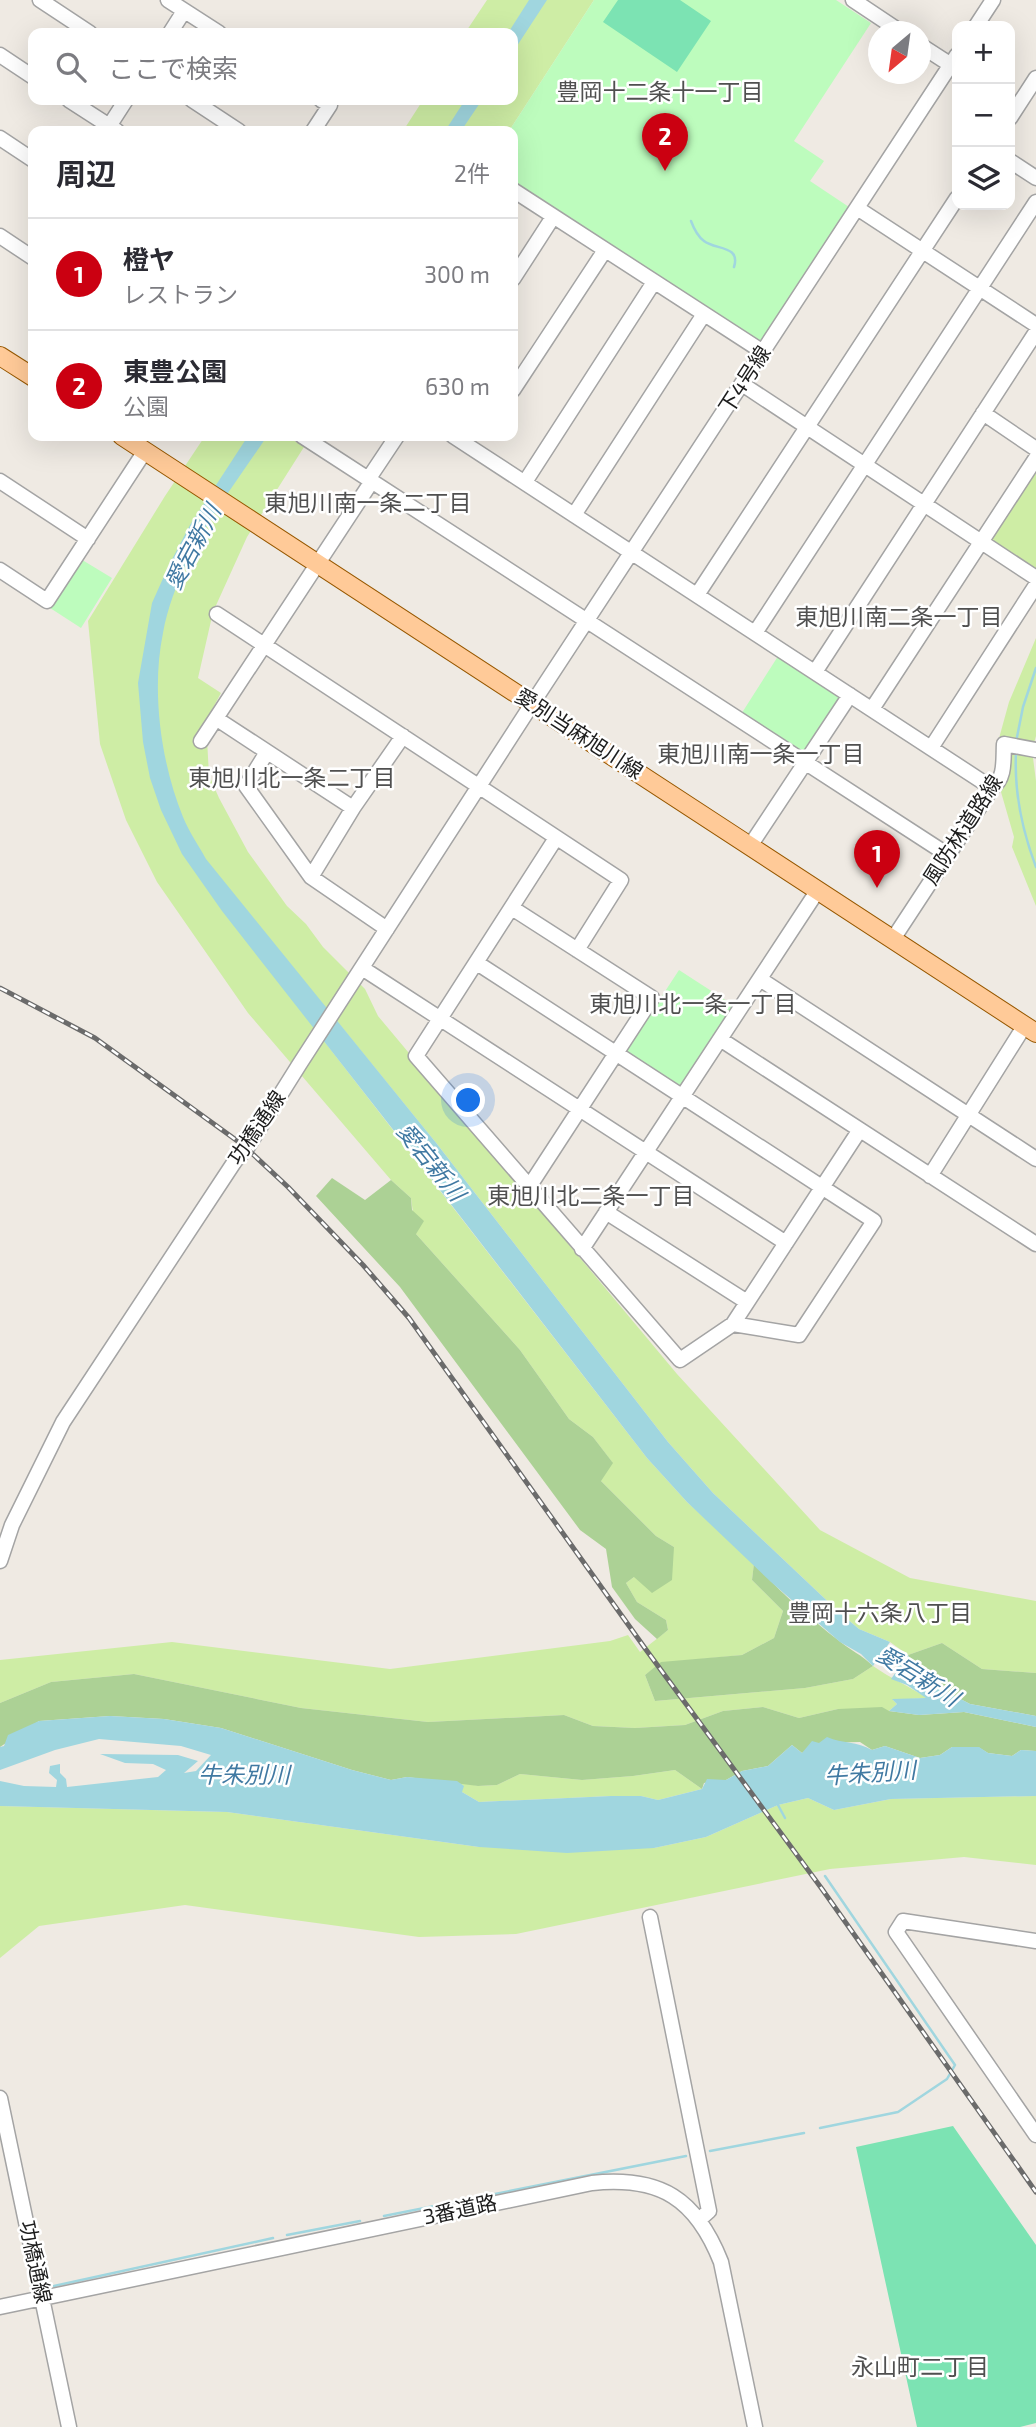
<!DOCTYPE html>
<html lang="ja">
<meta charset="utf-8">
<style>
body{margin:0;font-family:"Exo 2","Noto Sans JP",sans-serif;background:#f7f7f7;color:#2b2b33}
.controls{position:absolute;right:21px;top:21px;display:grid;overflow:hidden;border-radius:14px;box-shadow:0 7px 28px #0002}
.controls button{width:63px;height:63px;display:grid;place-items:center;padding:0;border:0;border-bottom:2px solid #e1e1e2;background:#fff;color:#2b2b33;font:35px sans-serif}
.compass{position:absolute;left:868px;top:21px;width:63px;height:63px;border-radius:50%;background:#fff;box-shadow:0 7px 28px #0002;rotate:209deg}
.you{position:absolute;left:469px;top:1101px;width:24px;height:24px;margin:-18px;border:5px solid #fff;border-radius:50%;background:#1a73e8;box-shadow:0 0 0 10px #1a73e833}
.badge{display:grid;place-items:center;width:46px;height:46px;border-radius:50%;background:#cb0011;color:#fff;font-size:23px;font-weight:700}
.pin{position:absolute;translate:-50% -58px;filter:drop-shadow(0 2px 4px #0008)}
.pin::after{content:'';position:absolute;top:37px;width:24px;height:21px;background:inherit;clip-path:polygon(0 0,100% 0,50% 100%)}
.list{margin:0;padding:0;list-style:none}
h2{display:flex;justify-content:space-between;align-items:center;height:91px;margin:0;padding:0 28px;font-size:30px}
h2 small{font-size:23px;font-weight:400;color:#7c7c81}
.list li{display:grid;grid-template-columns:46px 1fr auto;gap:21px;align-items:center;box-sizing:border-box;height:112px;padding:0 28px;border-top:2px solid #e1e1e2}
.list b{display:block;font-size:26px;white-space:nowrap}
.list p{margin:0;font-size:23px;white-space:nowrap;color:#7c7c81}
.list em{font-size:23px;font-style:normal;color:#7c7c81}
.icon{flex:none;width:38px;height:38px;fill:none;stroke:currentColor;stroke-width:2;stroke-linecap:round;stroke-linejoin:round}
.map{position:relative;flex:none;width:1036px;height:2427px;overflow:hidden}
.search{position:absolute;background:#fff;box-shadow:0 7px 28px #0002;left:28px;top:28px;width:490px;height:77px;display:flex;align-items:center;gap:18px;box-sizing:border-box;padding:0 24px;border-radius:14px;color:#7c7c81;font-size:26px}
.panel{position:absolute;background:#fff;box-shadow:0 7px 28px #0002;left:28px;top:126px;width:490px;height:315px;border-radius:14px}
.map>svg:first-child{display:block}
</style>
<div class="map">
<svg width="1036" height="2427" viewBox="0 0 1036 2427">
<rect width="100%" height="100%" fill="#efeae3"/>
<path fill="#ceeda5" d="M487 0H594L509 131H403L423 100H513V33H465Z
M205 436H287L304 447 247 537 213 612 198 678 221 693 206 721 209 775 219 798 248 852 287 906 306 924 323 947 365 989 378 1016 677 1374 820 1530 910 1578 1036 1601V1673L982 1669 942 1643 908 1655 890 1642 859 1629 840 1613 713 1493 668 1442 437 1144 336 1020 324 1041 647 1458 687 1502 754 1563 752 1580 783 1611 774 1638 742 1655 661 1663 645 1675 655 1701 805 1688 853 1679 873 1666C890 1678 909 1686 927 1698L893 1700 897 1704 889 1711 838 1709 799 1718 763 1707 723 1711 685 1725 635 1728 593 1726 564 1715 428 1722 301 1708 134 1674 51 1682 0 1703V1660L172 1642 390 1669 610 1641 628 1635 640 1652 668 1630 666 1620 637 1602 626 1583 674 1547 656 1536 600 1480 612 1462 593 1437 569 1419 520 1350 416 1234 411 1198 391 1180 248 1013 157 882 126 820 100 744 88 621 165 496Z
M1036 466V573L990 543 989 538Z
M1036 638V736L1032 750 1036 781V906L1012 847 1014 837 1001 792 998 742 1009 702Z
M675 1770 702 1789 658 1800 641 1796H611L479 1802 462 1792 457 1781 478 1786 497 1785 520 1774 582 1780 633 1776Z
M1036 1796V1865L964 1857 830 1869 516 1934 419 1937 185 1905 39 1926 0 1958V1806L227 1812 479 1847 654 1848 706 1837 778 1805 808 1798 834 1810 891 1799Z"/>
<path fill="#acd195" d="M332 1178 365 1200 391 1180 411 1198 412 1210 424 1221 416 1234 520 1350 569 1419 593 1437 613 1463 601 1481 656 1536 674 1547 672 1580 652 1593 634 1577 626 1583 637 1602 666 1620 668 1630 657 1639 635 1619 612 1587 606 1549 580 1530 400 1287 316 1196Z
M754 1563C779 1591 808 1617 838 1640 850 1650 862 1655 873 1666L853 1679 805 1688 655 1701 645 1675 661 1662 742 1655 774 1638 783 1611 752 1580Z
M942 1643 982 1669 1036 1673V1716L970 1704 937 1687 932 1675 913 1665 908 1655Z
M134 1674 301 1708 428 1722 564 1715 593 1726 635 1728 685 1725 723 1711 763 1707 799 1718 838 1709 882 1707 889 1711 919 1715 964 1712 1036 1727V1751L1021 1750 1012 1756 988 1753 978 1747H952L940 1755 920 1758 885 1746 872 1750 860 1742 818 1743 802 1753 792 1745 768 1766 742 1771 726 1780 704 1783 702 1789 675 1770 633 1776 582 1780 520 1774 497 1785 478 1786 407 1777 391 1780 352 1770 221 1728 164 1719 110 1716 39 1721 0 1747V1703L51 1682Z"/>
<path fill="#bdfcbd" d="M594 0H836L871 23 794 141 824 161 810 181 849 207 759 345 513 188V131H509Z
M79 558 112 578 81 628 47 606Z
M782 650 850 695 805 763 738 719Z
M679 970 733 1005 681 1086 626 1051Z"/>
<path fill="#7ce3b3" d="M618 0H680L711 21 677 72 603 22Z
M953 2126 1036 2245V2423L1020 2427H917L856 2147Z"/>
<path fill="#a0d6df" d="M529 0H547L513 52V33H508Z
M465 100H482L461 131H445Z
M248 436H267C240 477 208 518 187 562 177 584 167 609 163 633 151 691 161 763 183 817 189 832 199 846 206 859L437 1144 668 1442 713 1493 840 1613 859 1629 890 1642 873 1666 861 1654 840 1642 771 1582 687 1502 647 1458 409 1150 222 911 182 854 161 810 150 778 143 742 138 683 152 603 169 565 190 525Z
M908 1655 913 1665 932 1675 938 1687 970 1704 1036 1716V1727L964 1712 919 1715 889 1711 897 1704 892 1699 926 1698 907 1685 891 1679Z
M110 1716 164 1719 221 1728 352 1770 391 1780 407 1777 457 1781 464 1786 462 1792 479 1802 611 1796H641L658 1800 702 1789 707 1779 726 1780 742 1771 768 1766 792 1745 802 1753 812 1741 819 1743 827 1737C843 1744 857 1741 872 1750L885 1746 920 1758 940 1755 952 1747H979L988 1753 1012 1756 1021 1750 1036 1751V1796L891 1799 834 1810 808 1798 778 1805 706 1837 654 1848 567 1853 479 1847 227 1812 0 1806V1781L24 1786 56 1787 57 1780 49 1773 50 1766 60 1764V1773L66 1779 67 1787 158 1777 166 1770 153 1764 125 1763 100 1754 178 1755 198 1761 184 1773 196 1771 211 1755 181 1746 99 1739 55 1750 0 1770V1747L4 1746 8 1735 39 1721Z"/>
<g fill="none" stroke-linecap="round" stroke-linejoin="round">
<path stroke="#a0d6df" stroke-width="2.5" d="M691 221C694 229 697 236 704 241 715 250 741 245 734 267
M1016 742 1023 707 1036 668
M1016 752C1014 792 1022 830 1036 867
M878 1652 902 1668
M778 1805 785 1818
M820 2128 898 2112 947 2079 955 2065 825 1876
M710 2151 804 2133
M384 2216 686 2156
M287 2235 360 2221
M54 2286 273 2238"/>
<g stroke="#a4a4a4" stroke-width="17">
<path id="minor" d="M40 0 90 33
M168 0 219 33
M853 0 901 32
M976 26 993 0
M170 33 184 11
M920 45 951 65
M0 55 33 77
M69 100 117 131
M192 100 239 131
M1010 118 1036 78
M106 131 126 100
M313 131 330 105 321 100
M0 138 33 160
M1010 161 1036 178
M513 190 763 352
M857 208 1036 325
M0 236 33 258
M513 279 553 217
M742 384 1036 578
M513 390 605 250
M983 413 1036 449
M302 436 948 855
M453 436 992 788
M369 478 397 436
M0 481 88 539
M525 482 654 282
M574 515 704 314
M0 570 47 601 145 451
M697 595 957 198
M217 614 621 880 577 950
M755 633 1036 202
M815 672 1036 332
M872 709 1036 458
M217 719 353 808
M201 741 372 481
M931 748 1036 585
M267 752 246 786 311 877 387 929
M556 838 416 1056 680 1360 733 1324 859 1131
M750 846 850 695
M311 877 353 808 403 736
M512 908 652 998 529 1187
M893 939 992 788C1006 778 1003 759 1004 744L1036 750
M477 963 874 1221 799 1335 733 1324
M362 968 786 1243
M760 979 1036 1159
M720 1039 1036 1244
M930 1176 1025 1025
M606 1212 747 1302
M582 1249 818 890
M0 1561 12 1525 63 1422 235 1161 247 1148 299 1065 532 704 957 55
M650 1917 709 2211 700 2219
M1036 1941 903 1921 896 1932 1036 2135
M0 2098 69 2427
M0 2307 592 2183C661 2176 696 2199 721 2262L755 2427"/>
</g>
<g stroke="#975800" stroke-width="20">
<path id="major" d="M0 356 33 377
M122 436 1036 1033"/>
</g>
<use href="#minor" stroke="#fff" stroke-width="14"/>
<use href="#major" stroke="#ffca98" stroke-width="18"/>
<g stroke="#6b6b6b" stroke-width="5">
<path id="rail" d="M0 988 95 1038 243 1145 288 1187 363 1265 409 1318 647 1651 822 1889 1036 2192"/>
</g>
<use href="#rail" stroke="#fff" stroke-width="2.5" stroke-dasharray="8" stroke-linecap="butt"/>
</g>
<g text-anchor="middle" stroke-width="5" stroke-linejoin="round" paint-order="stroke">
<g font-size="21" fill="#1d1d1d" stroke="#fff">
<text transform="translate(745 380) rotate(-57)" y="7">下4号線</text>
<text transform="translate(579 734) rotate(33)" y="7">愛別当麻旭川線</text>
<text transform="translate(963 830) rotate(-57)" y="7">風防林道路線</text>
<text transform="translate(257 1128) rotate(-56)" y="7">功橋通線</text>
<text transform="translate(460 2210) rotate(-12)" y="7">3番道路</text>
<text transform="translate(35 2262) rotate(78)" y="7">功橋通線</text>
</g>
<g font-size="23" fill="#505050" stroke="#fff">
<text x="660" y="100">豊岡十二条十一丁目</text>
<text x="368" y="511">東旭川南一条二丁目</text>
<text x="899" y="625">東旭川南二条一丁目</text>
<text x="761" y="762">東旭川南一条一丁目</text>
<text x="292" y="786">東旭川北一条二丁目</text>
<text x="693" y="1012">東旭川北一条一丁目</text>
<text x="591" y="1204">東旭川北二条一丁目</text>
<text x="880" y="1621">豊岡十六条八丁目</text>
<text x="920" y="2375">永山町二丁目</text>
</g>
<g font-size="23" font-style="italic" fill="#4079a2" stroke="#fff">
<text transform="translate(193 547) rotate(-62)" y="8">愛宕新川</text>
<text transform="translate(431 1162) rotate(51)" y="8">愛宕新川</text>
<text transform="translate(918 1676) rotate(32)" y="8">愛宕新川</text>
<text transform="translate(870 1773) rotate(-4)" y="8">牛朱別川</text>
<text x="244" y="1783">牛朱別川</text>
</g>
</g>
</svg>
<div class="controls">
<button>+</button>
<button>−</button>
<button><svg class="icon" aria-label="layers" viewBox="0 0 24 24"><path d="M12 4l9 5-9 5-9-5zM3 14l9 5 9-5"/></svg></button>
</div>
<svg class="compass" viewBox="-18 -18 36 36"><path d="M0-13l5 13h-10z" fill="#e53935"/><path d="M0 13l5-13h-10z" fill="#7c7c81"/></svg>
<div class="you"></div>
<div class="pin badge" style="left:877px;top:888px">1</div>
<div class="pin badge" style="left:665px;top:171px">2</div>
<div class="search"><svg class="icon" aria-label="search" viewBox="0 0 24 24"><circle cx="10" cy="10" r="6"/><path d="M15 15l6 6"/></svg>ここで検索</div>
<section class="panel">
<h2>周辺<small>2件</small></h2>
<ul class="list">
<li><span class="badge">1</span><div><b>橙ヤ</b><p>レストラン</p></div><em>300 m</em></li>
<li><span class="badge">2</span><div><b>東豊公園</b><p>公園</p></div><em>630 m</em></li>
</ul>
</section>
</div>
